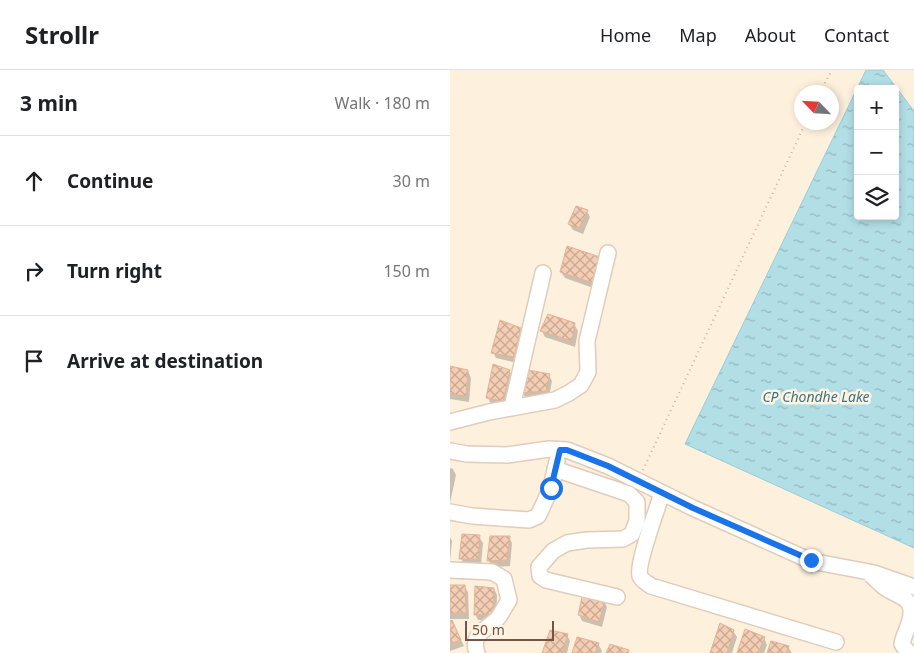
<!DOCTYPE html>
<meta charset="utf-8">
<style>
body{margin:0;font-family:"Noto Sans",sans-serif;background:#f2f2f2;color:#202124}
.controls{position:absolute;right:15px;top:15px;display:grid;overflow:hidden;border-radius:5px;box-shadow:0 2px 8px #0003}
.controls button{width:45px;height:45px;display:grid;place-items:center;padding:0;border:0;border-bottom:1px solid #e0e0e0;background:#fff;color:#202124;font:25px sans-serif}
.compass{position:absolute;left:344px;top:15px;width:45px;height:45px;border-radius:50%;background:#fff;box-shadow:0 2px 8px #0003;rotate:295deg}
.scale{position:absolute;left:15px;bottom:12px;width:89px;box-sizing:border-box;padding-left:5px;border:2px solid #725546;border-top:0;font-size:14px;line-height:18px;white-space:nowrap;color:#725546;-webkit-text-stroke:4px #fff4e4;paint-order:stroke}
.stop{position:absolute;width:15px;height:15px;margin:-11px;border:4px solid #1a73e8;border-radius:50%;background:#fff}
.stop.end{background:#1a73e8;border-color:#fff;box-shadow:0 1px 5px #0008}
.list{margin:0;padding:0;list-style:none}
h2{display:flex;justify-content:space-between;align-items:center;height:65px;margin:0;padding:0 20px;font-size:21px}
h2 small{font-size:16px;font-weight:400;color:#757577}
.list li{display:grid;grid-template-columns:32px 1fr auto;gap:15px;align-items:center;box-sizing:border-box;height:90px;padding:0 20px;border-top:1px solid #e0e0e0}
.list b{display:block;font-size:19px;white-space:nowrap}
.list em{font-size:16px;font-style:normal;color:#757577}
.icon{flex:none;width:28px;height:28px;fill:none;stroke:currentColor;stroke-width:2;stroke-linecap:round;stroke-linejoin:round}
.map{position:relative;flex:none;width:464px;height:583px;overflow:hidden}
header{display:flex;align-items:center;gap:30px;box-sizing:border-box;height:70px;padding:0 25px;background:#fff;border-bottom:1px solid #e0e0e0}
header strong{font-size:24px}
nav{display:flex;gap:28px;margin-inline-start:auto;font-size:18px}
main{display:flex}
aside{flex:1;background:#fff}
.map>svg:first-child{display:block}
</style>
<header>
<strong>Strollr</strong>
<nav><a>Home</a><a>Map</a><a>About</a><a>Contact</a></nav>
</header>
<main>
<aside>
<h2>3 min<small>Walk · 180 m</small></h2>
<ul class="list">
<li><svg class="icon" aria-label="ahead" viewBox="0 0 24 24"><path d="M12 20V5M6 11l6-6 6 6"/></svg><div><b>Continue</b></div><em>30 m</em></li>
<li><svg class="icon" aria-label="right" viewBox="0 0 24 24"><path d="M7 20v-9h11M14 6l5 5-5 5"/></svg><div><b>Turn right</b></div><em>150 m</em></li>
<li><svg class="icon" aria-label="arrive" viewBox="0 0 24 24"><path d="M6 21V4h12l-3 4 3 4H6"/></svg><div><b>Arrive at destination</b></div></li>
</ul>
</aside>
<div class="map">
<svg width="464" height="583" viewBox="0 0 464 583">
<defs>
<pattern id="water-ripples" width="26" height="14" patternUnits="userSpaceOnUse" patternTransform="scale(1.25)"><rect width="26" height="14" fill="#b2dee6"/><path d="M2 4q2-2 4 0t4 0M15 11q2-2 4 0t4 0" fill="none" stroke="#95b7bc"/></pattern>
<pattern id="building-cross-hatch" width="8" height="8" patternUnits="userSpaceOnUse" patternTransform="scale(1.25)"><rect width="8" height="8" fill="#f3cdb4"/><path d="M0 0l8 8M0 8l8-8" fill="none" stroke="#c9a994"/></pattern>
</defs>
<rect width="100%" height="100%" fill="#fdf0dd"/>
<path fill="url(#water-ripples)" stroke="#98ced8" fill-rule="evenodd" d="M416 0H433L464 41V478L235 374ZM408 19H445V146H408Z"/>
<path fill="#0003" d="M137 141 140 147 133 164 123 160 119 154Z
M153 189 146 219 115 208 111 202Z
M124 254 128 261 125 277 95 267 92 261Z
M70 259 73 265 67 293 46 288 43 282Z
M0 298 18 301 21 308 19 332 0 329Z
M59 301 63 307 56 336 41 334 38 328Z
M79 301 99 305 102 311 99 327 76 329 73 323Z
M0 398 3 399 6 405 0 433Z
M0 467 2 471 0 491Z
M29 467 33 473 31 495H14L11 488Z
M59 467 62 473 60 496 42 497 39 491Z
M14 516 18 522 19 549H0V517Z
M44 519 47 525 46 550H28L25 544Z
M154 531 157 537 152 557 132 551 129 544Z
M0 552 5 558 14 576 0 581Z
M283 561 287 567 282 583H261Z
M117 565 120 571 117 583H93Z
M314 568 317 575 314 583H288Z
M148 574 152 581 151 583H123Z
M338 577 342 583H318Z"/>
<path fill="url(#building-cross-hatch)" stroke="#e6b394" d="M126 136 138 140 129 158 118 154Z
M117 176 153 188 143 213 110 202Z
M98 244 125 253 122 271 90 261Z
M50 250 71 258 64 287 41 283Z
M43 294 60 300 53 331 36 328Z
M0 296 18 300 16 326 0 324Z
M78 300 100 304 96 321 72 323Z
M12 464 30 465 28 489H9Z
M40 466H60L57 490 37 491Z
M0 515H15L16 543H0Z
M25 516 44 518 43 544 24 545Z
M133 523 155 530 149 552 128 545Z
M2 550 11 570 0 574V551Z
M270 553 284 560 277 583H260Z
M295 559 315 567 308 583H287Z
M100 560 118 564 112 583H92Z
M127 567 149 573 145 583H122Z
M321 571 339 576 336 583H317Z
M160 574 179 580 178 583H156Z"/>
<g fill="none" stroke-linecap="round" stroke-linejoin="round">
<g stroke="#e0ccba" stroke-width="18">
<path id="minor" d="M62 337 93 203
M0 352 39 342 105 330 119 323 131 315 138 302 137 271 158 183
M0 381 17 384 57 385 99 379 117 380 158 396 243 438 361 491 424 503 464 517
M105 399 179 424 187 432V451L182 464 173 469 137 470 117 473 103 481 89 497 90 506 96 510 167 527
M212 423C208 437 186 495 190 506 192 511 197 513 201 516L386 572
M0 442 22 446 79 450 88 446 101 418 107 391
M0 500 42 502 54 509 59 530C55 536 52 543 48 548 37 560 20 563 27 583
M419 503C424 508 429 513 434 517 444 525 463 527 461 543 461 554 454 563 452 574L457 581 460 583"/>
</g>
<path stroke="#d7b098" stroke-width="2" stroke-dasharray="1 4" stroke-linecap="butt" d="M370 22 382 0
M193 400 356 52"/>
<use href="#minor" stroke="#fff" stroke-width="15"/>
</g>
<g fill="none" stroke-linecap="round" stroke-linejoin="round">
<path stroke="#1a73e8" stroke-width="6" d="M101 418 110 380H117L158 396 243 438 361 490"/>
</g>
<g text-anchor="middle" stroke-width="5" stroke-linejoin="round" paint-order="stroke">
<g font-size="14" font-style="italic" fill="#3c7580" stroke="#fff4e4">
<text x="366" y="332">CP Chondhe Lake</text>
</g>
</g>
</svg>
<div class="controls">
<button>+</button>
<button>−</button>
<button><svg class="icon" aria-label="layers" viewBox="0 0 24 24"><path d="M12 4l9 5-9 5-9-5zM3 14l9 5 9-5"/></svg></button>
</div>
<svg class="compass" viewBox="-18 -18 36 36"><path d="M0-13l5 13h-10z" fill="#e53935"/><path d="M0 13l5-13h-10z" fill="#757577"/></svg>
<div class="scale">50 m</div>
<div class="stop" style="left:101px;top:418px"></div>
<div class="stop end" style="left:361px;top:490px"></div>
</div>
</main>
